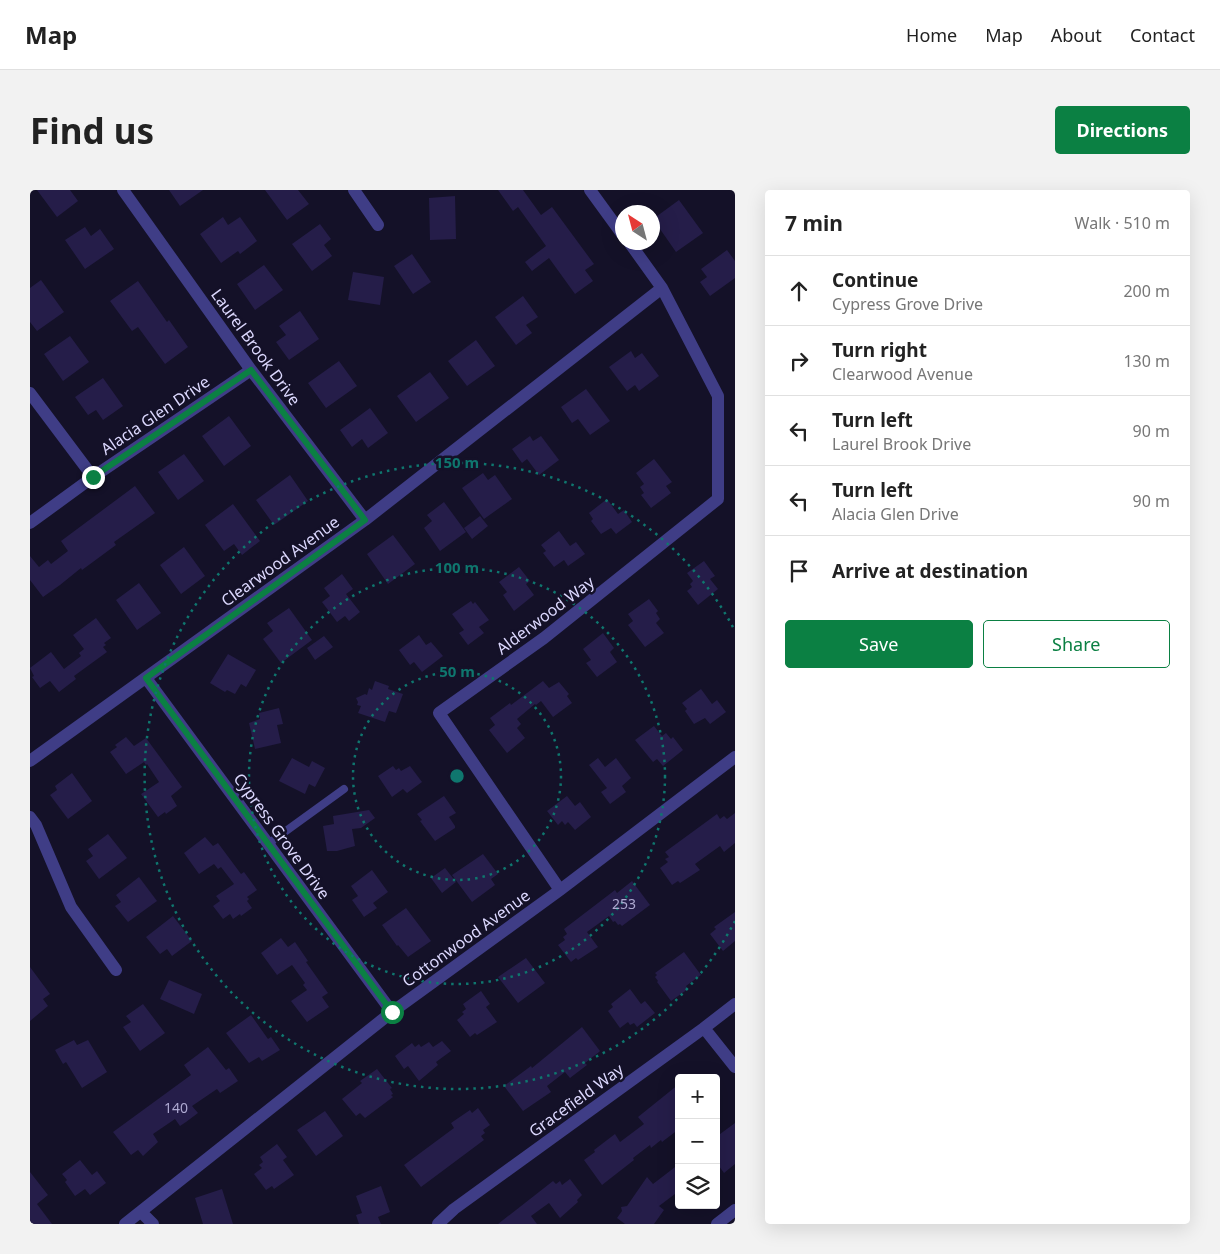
<!DOCTYPE html>
<meta charset="utf-8">
<style>
body{margin:0;font-family:"Noto Sans",sans-serif;background:#f2f2f2;color:#222}
.controls{position:absolute;right:15px;bottom:15px;display:grid;overflow:hidden;border-radius:5px;box-shadow:0 5px 20px #0002}
.controls button{width:45px;height:45px;display:grid;place-items:center;padding:0;border:0;border-bottom:1px solid #e0e0e0;background:#fff;color:#222;font:25px sans-serif}
.compass{position:absolute;left:585px;top:15px;width:45px;height:45px;border-radius:50%;background:#fff;box-shadow:0 5px 20px #0002;rotate:324deg}
.stop{position:absolute;width:15px;height:15px;margin:-11px;border:4px solid #0b8043;border-radius:50%;background:#fff}
.stop.end{background:#0b8043;border-color:#fff;box-shadow:0 1px 5px #0008}
.list{margin:0;padding:0;list-style:none}
h2{display:flex;justify-content:space-between;align-items:center;height:65px;margin:0;padding:0 20px;font-size:21px}
h2 small{font-size:16px;font-weight:400;color:#767676}
.list li{display:grid;grid-template-columns:32px 1fr auto;gap:15px;align-items:center;box-sizing:border-box;height:70px;padding:0 20px;border-top:1px solid #e0e0e0}
.list b{display:block;font-size:19px;white-space:nowrap}
.list p{margin:0;font-size:16px;white-space:nowrap;color:#767676}
.list em{font-size:16px;font-style:normal;color:#767676}
.actions{display:flex;gap:10px;padding:15px 20px}
.actions a{flex:1;padding:11px 0;border:1px solid #0b8043;border-radius:5px;text-align:center;font-size:18px;color:#0b8043}
.actions .main{background:#0b8043;color:#fff}
.icon{flex:none;width:28px;height:28px;fill:none;stroke:currentColor;stroke-width:2;stroke-linecap:round;stroke-linejoin:round}
.map{position:relative;flex:none;width:705px;height:1034px;overflow:hidden;border-radius:5px}
header{display:flex;align-items:center;gap:30px;box-sizing:border-box;height:70px;padding:0 25px;background:#fff;border-bottom:1px solid #e0e0e0}
header strong{font-size:24px}
nav{display:flex;gap:28px;margin-inline-start:auto;font-size:18px}
.intro{display:flex;align-items:center;justify-content:space-between;box-sizing:border-box;height:120px;padding:0 30px}
h1{margin:0;font-size:35px}
.button{padding:12px 22px;border-radius:5px;background:#0b8043;color:#fff;font-size:18px;font-weight:700}
main{display:flex;gap:30px;padding:0 30px}
aside{flex:1;background:#fff;border-radius:5px;box-shadow:0 5px 20px #0002}
.map>svg:first-child{display:block}
</style>
<header>
<strong>Map</strong>
<nav><a>Home</a><a>Map</a><a>About</a><a>Contact</a></nav>
</header>
<div class="intro"><h1>Find us</h1><a class="button">Directions</a></div>
<main>
<div class="map">
<svg width="705" height="1034" viewBox="0 0 705 1034">
<rect width="100%" height="100%" fill="#141128"/>
<path fill="#251d49" d="M7 0H40L48 11 27 27Z
M139 0H173L150 16Z
M235 0H268L279 14 257 30Z
M468 0H493L511 25 522 17 564 74 555 80 563 91 545 104 519 68 502 81 495 72 516 56 488 17 483 21Z
M425 6 426 49 400 50 399 8Z
M649 10 673 43 646 62 623 29Z
M193 27 198 35 210 27 227 51 210 64 208 61 191 73 170 44Z
M290 34 301 49 294 55 302 66 282 81 262 54Z
M55 37 61 46 70 39 84 59 55 79 35 50Z
M697 60 705 71V88L680 106 670 92 677 87 671 79Z
M382 64 401 92 383 104 364 76Z
M234 75 253 100 225 120 207 94Z
M323 82 354 87 350 115 318 110Z
M11 90 34 122 7 141 0 132V98Z
M108 91 137 132 139 130 158 157 135 174 108 137 102 141 80 111Z
M493 106 508 127 496 135 502 143 486 155 465 127Z
M270 121 289 149 259 170 246 152 256 145 249 136Z
M40 146 59 172 33 191 14 164Z
M446 150 465 176 437 196 418 171Z
M601 161 605 168 612 163 629 186 609 201 605 195 597 201 579 177Z
M309 171 327 196 296 218 278 193Z
M400 182 419 208 386 232 367 206Z
M73 188 93 216 73 230 66 220 58 225 45 207Z
M556 199 580 231 560 245 548 229 542 233 531 217Z
M340 218 358 243 338 258 332 249 322 257 310 240Z
M199 226 221 256 194 276 172 246Z
M500 246 503 251 511 246 529 270 509 285 497 269 492 273 482 259Z
M154 264 174 291 148 310 128 282Z
M624 269 642 292 636 296 641 303 621 318 611 305 614 303 610 297 614 294 606 283Z
M453 283 458 290 465 285 482 309 454 329 432 298Z
M260 285 278 311 244 335 226 310Z
M105 296 125 323 84 352 86 355 52 380 51 378 30 395 13 407 0 390V366L9 377 18 370 21 374 38 361 31 351Z
M577 309 588 324 594 320 602 332 586 344 581 338 571 344 561 331 563 329 559 323Z
M414 312 436 342 410 361 394 338 402 331 397 325Z
M203 314 230 351 212 365 204 354 194 361 175 335Z
M450 326 458 336 442 349 434 338Z
M529 341 540 356 546 352 555 364 538 376 534 370 524 377 513 363 516 361 511 355Z
M363 345 385 374 358 394 337 364Z
M154 357 175 386 151 404 130 375Z
M674 371 685 386 680 389 688 399 668 415 657 401 662 397 660 394 663 391 657 383Z
M489 377 500 391 496 394 504 405 484 421 473 405 477 402 469 392Z
M312 384 323 399 316 404 330 422 319 431 315 426 307 432 292 412 300 406 294 398Z
M109 393 131 423 107 440 86 410Z
M619 409 628 421 626 423 630 429 626 433 634 443 615 457 598 435 603 431 598 424Z
M441 411 443 414 445 412 459 430 449 437 454 443 438 455 429 443 434 440 422 424Z
M259 418 282 450 251 473 233 449 243 441 237 433Z
M66 428 81 448 74 453 76 455 73 457 77 462 44 486 46 489 29 502 20 491 10 498 2 487 4 486 0 478 21 462 34 479 51 466 49 463 54 459 43 445Z
M573 443 584 458 580 462 587 472 567 487 556 473 561 470 553 459Z
M389 445 396 455 401 452 413 466 392 482 384 472 380 475 369 460Z
M294 446 303 457 285 470 277 458Z
M198 464 226 480 216 497 211 494 205 504 197 500 195 502 180 493Z
M345 491 359 496 358 499 373 504 366 523 359 521 355 532 328 523 331 516 327 515 328 512 326 508 335 504 337 505 339 498 342 500Z
M513 491 519 498 529 492 539 504 537 506 542 513 523 527 511 511 506 515 505 514 487 529 491 534 487 538 495 548 477 563 459 540 465 535 460 528 480 513 481 515Z
M671 499 682 514 687 510 696 522 680 534 675 528 664 534 655 521 657 519 652 513Z
M249 518 253 534 247 535 251 553 225 559 219 533 230 529 229 523Z
M624 536 632 546 636 543 641 549 643 547 653 560 633 576 627 569 623 572 605 550Z
M96 547 104 556 116 548 152 597 141 606 147 616 136 624 135 622 128 627 111 604 129 592 117 574 116 575 114 572 96 584 80 562 87 557 85 555Z
M262 568 279 577 282 571 295 578 285 597 279 594 275 604 249 591Z
M568 568 575 577 586 568 601 588 592 596 596 602 580 614 571 602 577 598 559 575Z
M363 576 366 580 369 578 371 581 380 576 392 592 377 603 373 599 362 607 348 586Z
M42 583 62 611 38 629 20 605 27 600 25 596Z
M414 606 426 623 419 627 425 636V638L405 651 390 631 392 630 387 624Z
M537 606 545 616 550 612 561 627 545 640 538 632 535 635 532 631 528 635 517 621Z
M339 620 345 628 331 638 322 639 325 656 307 661H297L293 636 304 634 303 626Z
M705 623V653L694 662 690 656 665 674 670 680 650 693 648 691 642 695 630 678 638 672 635 669 639 667 635 662 687 624 690 629 694 626 697 629Z
M78 644 97 668 69 689 56 671 63 666 58 659Z
M175 647 183 656 188 653 211 684 214 682 227 700 217 707 219 709 217 711 222 718 211 726 210 724 203 729 200 724 193 729 183 716 190 711 186 706 204 694 191 677 188 679 184 674 169 684 154 663Z
M453 664 468 684 461 689 465 695 442 712 422 685Z
M415 678 426 692 412 703 401 688Z
M342 680 358 702 343 713 347 718 334 727 322 710 328 706 321 696Z
M109 687 127 711 98 732 85 716 91 712 86 705Z
M602 691 620 715 592 736 590 734 588 735 585 731 583 732 579 726 557 742 568 757 548 770 546 768 541 772 528 755 535 750 533 747 537 744 534 739 585 700 587 703Z
M376 718 401 751 378 767 368 755 367 756 352 735Z
M705 722V751L693 761 680 744 686 739 684 737Z
M143 726 162 751 142 766 137 759 130 764 116 747Z
M251 748 258 757 265 752 278 771 276 772 298 803 292 807 299 817 277 832 261 811 277 800 273 795 275 793 262 775 247 785 231 763Z
M654 762 671 785 656 796 658 799 641 811 627 792 628 791 625 787 627 785 625 783Z
M496 768 515 793 488 813 468 787Z
M0 777 20 804 13 809 18 816 0 831Z
M139 790 172 804 164 824 130 809Z
M600 799 611 814 615 811 625 823 607 837 604 833 600 835 598 832 590 838 578 821 583 817 581 814Z
M451 801 460 814 456 817 467 832 447 845 445 843 440 847 427 830 434 824 432 822 436 819 433 814Z
M113 814 135 843 110 861 93 837 101 832 96 826Z
M221 825 238 849 241 847 250 860 232 871 229 867 219 873 196 843Z
M552 837 570 861 569 862 555 873 557 875 540 888 535 882 517 896 521 902 493 921 474 896 501 876 502 878Z
M44 850 47 855 58 850 77 882 52 898 36 872 33 874 25 860Z
M412 851 421 861 406 872 408 875 389 891 378 876 374 879 365 866 382 853 385 857 389 854 391 857 399 852 403 857Z
M178 857 196 880 199 878 208 891 190 903 187 899 162 916 168 923 156 932 150 936 145 929 123 944 128 952 113 966 108 960 101 965 83 942 161 885 154 875Z
M347 879 362 898 360 899 363 904 361 905 363 907 335 928 330 923 326 926 312 909 332 893 330 891Z
M649 894V939L632 952 631 950 621 958 620 955 603 968 604 970 572 995 554 970 565 962 564 960 585 944 590 952 614 934 608 927Z
M448 918 460 935 453 940 455 943 451 946 454 950 391 997 374 975 424 938 421 933 440 920 442 923Z
M295 921 313 946 286 966 267 940Z
M705 933V974L694 983 686 972V947Z
M247 954 257 967 253 970 264 985 244 999 242 996 236 1000 224 984 232 978 229 975 233 972 230 967Z
M50 970 62 985 67 981 76 993 60 1005 55 999 45 1006 35 992 37 990 32 984Z
M649 974V1001L629 1016 634 1020 624 1034H595L587 1028 592 1021 591 1017 597 1016 617 987 623 994Z
M0 982 18 1005 7 1014 22 1034H0Z
M540 989 552 1005 547 1010 548 1012 530 1028 519 1013 501 1026 507 1034H468L523 991 526 994 530 991 532 995Z
M351 996 360 1022 348 1027 351 1034H329L326 1025 332 1023 326 1006Z
M192 999 203 1034H173L165 1008Z"/>
<g fill="none" stroke-linecap="round" stroke-linejoin="round">
<path stroke="#3f3d86" stroke-width="8" d="M238 654 314 599"/>
<path stroke="#3f3d86" stroke-width="12" d="M93 0 221 180 335 330
M324 0 348 35
M560 0 592 44
M0 203 63 287
M0 333 63 287 221 180
M116 488 362 822
M0 571 335 330 632 98
M0 627 6 635 41 717 86 780
M530 700 409 523 514 448 688 309V206L632 98 599 52
M674 838 705 877
M111 1022 123 1034
M95 1034 362 822 530 700 705 567
M408 1034 424 1019 674 838 705 814
M687 1034 705 1020"/>
</g>
<g fill="none" stroke-linecap="round" stroke-linejoin="round">
<path stroke="#0b8043" stroke-width="6" d="M63 287 221 180 335 330 116 488 362 822"/>
</g>
<g fill="none" stroke="#0f766e" stroke-width="2.5" stroke-dasharray="2.5 5">
<circle cx="427" cy="586" r="104"/>
<circle cx="427" cy="586" r="208"/>
<path d="M705 731A313 313 0 1 1 705 441"/>
</g>
<g text-anchor="middle" stroke-width="5" stroke-linejoin="round" paint-order="stroke">
<g font-size="14" fill="#aea9d1">
<text x="594" y="719">253</text>
<text x="146" y="923">140</text>
</g>
<g font-size="16" fill="#dcd8fe" stroke="#141128">
<text transform="translate(226 157) rotate(54)" y="6">Laurel Brook Drive</text>
<text transform="translate(125 225) rotate(-34)" y="6">Alacia Glen Drive</text>
<text transform="translate(250 371) rotate(-36)" y="6">Clearwood Avenue</text>
<text transform="translate(515 425) rotate(-37)" y="6">Alderwood Way</text>
<text transform="translate(252 646) rotate(54)" y="6">Cypress Grove Drive</text>
<text transform="translate(436 748) rotate(-36)" y="6">Cottonwood Avenue</text>
<text transform="translate(546 910) rotate(-36)" y="6">Gracefield Way</text>
</g>
</g>
<circle cx="427" cy="586" r="8" fill="#0f766e" stroke="#141128" stroke-width="2.5"/>
<g font-size="15" text-anchor="middle" font-weight="bold" fill="#0f766e" stroke="#141128" stroke-width="5" stroke-linejoin="round" paint-order="stroke">
<text x="427" y="278">150 m</text>
<text x="427" y="383">100 m</text>
<text x="427" y="487">50 m</text>
</g>
</svg>
<div class="controls">
<button>+</button>
<button>−</button>
<button><svg class="icon" aria-label="layers" viewBox="0 0 24 24"><path d="M12 4l9 5-9 5-9-5zM3 14l9 5 9-5"/></svg></button>
</div>
<svg class="compass" viewBox="-18 -18 36 36"><path d="M0-13l5 13h-10z" fill="#e53935"/><path d="M0 13l5-13h-10z" fill="#767676"/></svg>
<div class="stop" style="left:362px;top:822px"></div>
<div class="stop end" style="left:63px;top:287px"></div>
</div>
<aside>
<h2>7 min<small>Walk · 510 m</small></h2>
<ul class="list">
<li><svg class="icon" aria-label="ahead" viewBox="0 0 24 24"><path d="M12 20V5M6 11l6-6 6 6"/></svg><div><b>Continue</b><p>Cypress Grove Drive</p></div><em>200 m</em></li>
<li><svg class="icon" aria-label="right" viewBox="0 0 24 24"><path d="M7 20v-9h11M14 6l5 5-5 5"/></svg><div><b>Turn right</b><p>Clearwood Avenue</p></div><em>130 m</em></li>
<li><svg class="icon" aria-label="left" viewBox="0 0 24 24"><path d="M17 20v-9H6M10 6l-5 5 5 5"/></svg><div><b>Turn left</b><p>Laurel Brook Drive</p></div><em>90 m</em></li>
<li><svg class="icon" aria-label="left" viewBox="0 0 24 24"><path d="M17 20v-9H6M10 6l-5 5 5 5"/></svg><div><b>Turn left</b><p>Alacia Glen Drive</p></div><em>90 m</em></li>
<li><svg class="icon" aria-label="arrive" viewBox="0 0 24 24"><path d="M6 21V4h12l-3 4 3 4H6"/></svg><div><b>Arrive at destination</b></div></li>
</ul>
<div class="actions"><a class="main">Save</a><a>Share</a></div>
</aside>
</main>
